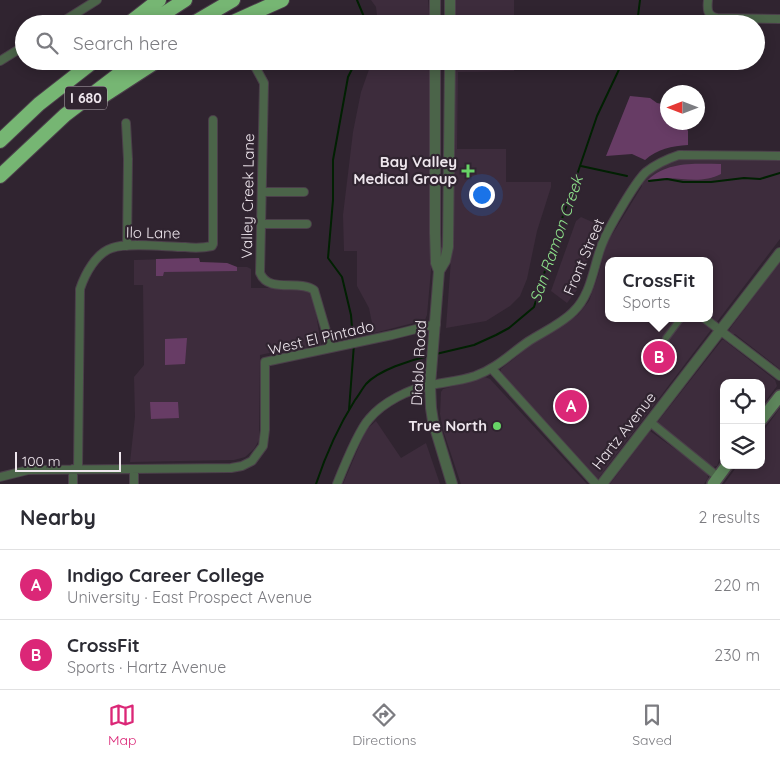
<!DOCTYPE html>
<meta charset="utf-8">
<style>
body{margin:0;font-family:Quicksand,sans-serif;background:#f7f7f7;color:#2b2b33}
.controls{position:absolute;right:15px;bottom:15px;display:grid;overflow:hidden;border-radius:10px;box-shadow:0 2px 12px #0003}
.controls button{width:45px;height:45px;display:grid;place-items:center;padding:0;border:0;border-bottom:1px solid #e1e1e2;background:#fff;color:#2b2b33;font:25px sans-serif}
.compass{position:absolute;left:660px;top:85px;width:45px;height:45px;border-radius:50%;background:#fff;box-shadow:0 2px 12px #0003;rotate:270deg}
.scale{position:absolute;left:15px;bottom:12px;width:106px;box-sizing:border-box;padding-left:5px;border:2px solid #eee6ed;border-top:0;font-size:14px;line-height:18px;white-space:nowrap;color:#eee6ed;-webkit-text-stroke:4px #302430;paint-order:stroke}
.you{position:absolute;left:481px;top:194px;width:18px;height:18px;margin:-12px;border:4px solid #fff;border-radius:50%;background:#1a73e8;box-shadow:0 0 0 8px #1a73e833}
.badge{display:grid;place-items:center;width:32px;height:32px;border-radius:50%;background:#db2777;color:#fff;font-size:16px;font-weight:700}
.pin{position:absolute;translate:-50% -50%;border:2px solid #fff;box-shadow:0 1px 5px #0006}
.popup{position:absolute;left:605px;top:257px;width:108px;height:65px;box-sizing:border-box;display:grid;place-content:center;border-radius:10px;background:#fff;filter:drop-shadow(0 1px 4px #0005);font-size:16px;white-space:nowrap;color:#7c7c81}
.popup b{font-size:19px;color:#2b2b33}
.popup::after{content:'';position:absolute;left:50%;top:100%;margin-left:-10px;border:10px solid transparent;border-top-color:#fff}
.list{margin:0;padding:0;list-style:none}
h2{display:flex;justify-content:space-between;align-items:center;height:65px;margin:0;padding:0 20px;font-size:21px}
h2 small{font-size:16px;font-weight:400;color:#7c7c81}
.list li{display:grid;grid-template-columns:32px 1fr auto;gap:15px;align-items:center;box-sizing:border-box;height:70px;padding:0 20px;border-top:1px solid #e1e1e2}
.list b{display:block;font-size:19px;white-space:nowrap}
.list p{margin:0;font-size:16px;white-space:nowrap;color:#7c7c81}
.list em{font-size:16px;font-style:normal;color:#7c7c81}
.icon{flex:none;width:28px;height:28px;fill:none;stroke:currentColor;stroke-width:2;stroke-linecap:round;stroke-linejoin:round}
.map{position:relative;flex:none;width:780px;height:484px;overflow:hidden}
.search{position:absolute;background:#fff;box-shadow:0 2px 12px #0003;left:15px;right:15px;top:15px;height:55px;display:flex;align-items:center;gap:12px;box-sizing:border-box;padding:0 18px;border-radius:28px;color:#7c7c81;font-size:19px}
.sheet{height:205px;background:#fff}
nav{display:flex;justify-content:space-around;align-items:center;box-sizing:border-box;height:70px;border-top:1px solid #e1e1e2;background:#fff;font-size:14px;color:#7c7c81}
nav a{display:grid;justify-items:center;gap:2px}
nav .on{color:#db2777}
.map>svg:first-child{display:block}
</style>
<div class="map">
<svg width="780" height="484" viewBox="0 0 780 484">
<rect width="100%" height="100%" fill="#302430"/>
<path fill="#3d2c3c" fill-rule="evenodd" d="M371 0H428L430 24H378L376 7Z
M455 0H514V24H454Z
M372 61H431V270L427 315 425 320 374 333 369 308 357 286V251H344L343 215 353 132 361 92Z
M454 61H514V71L458 72 457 149H506V182H551V187L537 231 527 279 520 296 510 306 486 321 446 328 454 218Z
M679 160H780V239L597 480 501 373V369L531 345 578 315 589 301 598 276 607 243 642 186V184L652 172 669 163ZM609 261H709V318H609Z
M581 217 599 225V228L593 242 582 279 577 290 567 303 551 291 576 221Z
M199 258 200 262 227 263 237 267H247L251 269V288H305L309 290 312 296 315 307 321 345 303 348 298 347 260 355 259 440 254 449 245 457 234 460 130 462 135 417 134 377 144 365 143 285H134V260Z
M780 261V369L735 334H732L729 330Z
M722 340H724L775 380 777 386 761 407V383H724V454L719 460 717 466 713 467 656 424Z
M485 377 490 379 587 484H461L443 430 440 414 441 392 443 389Z
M780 408V484H724L738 465H761V434Z
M376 421 401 458 426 443 440 484H343L366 430Z
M650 431 707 472 708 478 704 484H610Z"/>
<path fill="#673c65" d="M630 96 650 98 657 103 667 105 668 122 683 123 688 131V145C672 146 657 149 645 160L632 154 606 156Z
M721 164V174C704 183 686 179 668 178 662 178 655 179 648 180 668 161 695 164 721 164Z
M199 258 200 262 227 263 237 267V271L164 272 163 276H156V259Z
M187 338 185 364 165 365V339Z
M150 402H178L179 418 151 419Z"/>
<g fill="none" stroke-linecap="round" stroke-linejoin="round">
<path stroke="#012002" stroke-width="2" d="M357 0 367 24
M637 24 640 0
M581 166 627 176
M649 181 667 179 683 182H711L744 178 760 179 780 173
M353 340 351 315 342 277 328 258 333 200V160L348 77 356 61
M436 354 474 345 496 335 509 328 534 307 551 251 597 116 623 61
M349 410 354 344
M316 484C326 454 338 427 355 400 359 395 362 389 366 384 379 370 410 360 429 356"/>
<g stroke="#4b3f4a" stroke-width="8">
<path id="pedestrian" d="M666 338 681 318"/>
</g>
<g stroke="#4b3f4a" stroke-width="10">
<path id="minor" d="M708 0C707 9 707 16 717 18L780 19
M59 24 97 0
M0 61 24 46
M252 61 264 83 260 273C269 294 298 279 314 290L331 348
M126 123 128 159 127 246
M262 192H304
M261 224H307
M704 318 780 376
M492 369 596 484
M650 422 718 477
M73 469V484
M78 469 80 289C85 274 96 253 112 248 128 242 167 247 185 247 194 248 203 248 212 246L213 244V120
M134 469V484
M0 477 28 470 231 468 242 466 252 461 263 446 265 430V362L392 335 436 324
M337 484C343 469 359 430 369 419 383 402 409 389 431 385 446 382 460 381 475 376 497 368 510 354 529 341 543 332 561 324 573 312 591 295 593 269 601 247 606 232 635 182 646 172 656 164 667 159 679 155L780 156"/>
</g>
<g stroke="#4b3f4a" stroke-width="12">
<path id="tertiary" d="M450 0V24
M435 24V0
M435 61V233L436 263 439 271 430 385 431 408 433 421 452 484
M439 271 445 261 448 247 450 61
M602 484 780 253"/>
</g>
<g stroke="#4b3f4a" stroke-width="14">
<path id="secondary" d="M761 420 780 396
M713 484 727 465"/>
</g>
<g stroke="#4b3f4a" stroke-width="16">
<path id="motorway" d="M128 24 159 0
M148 24 185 0
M192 24 233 0
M229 24 282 0
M100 98 157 61
M0 141 39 104 94 61
M0 176 65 115 136 61"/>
</g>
<use href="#pedestrian" stroke="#4b6449" stroke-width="5.5"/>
<use href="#minor" stroke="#4b6449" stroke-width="8"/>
<use href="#tertiary" stroke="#4b6449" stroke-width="10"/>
<use href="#secondary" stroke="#5d855b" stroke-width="11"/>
<use href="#motorway" stroke="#76b673" stroke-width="14"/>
</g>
<g fill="#67d466" stroke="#302430" stroke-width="2">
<path d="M465.5 163.5h5v5h5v5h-5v5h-5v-5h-5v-5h5z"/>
<circle cx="497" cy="426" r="5"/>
</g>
<g text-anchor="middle" stroke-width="4.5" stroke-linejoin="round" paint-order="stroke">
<rect fill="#302430" stroke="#b5acb4" stroke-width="1" x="65" y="86.5" width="42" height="23" rx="4"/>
<g font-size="14" font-weight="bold" fill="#eee6ed">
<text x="86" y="103">I 680</text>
</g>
<g font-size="15" font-weight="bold" fill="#eee6ed" stroke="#302430" text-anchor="end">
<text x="457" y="167">Bay Valley<tspan x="457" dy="17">Medical Group</tspan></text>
<text x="487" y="431">True North</text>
</g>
<g font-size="15" fill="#eee6ed" stroke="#302430">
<text transform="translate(248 196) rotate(-89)" y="5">Valley Creek Lane</text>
<text transform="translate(153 233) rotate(1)" y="5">Ilo Lane</text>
<text transform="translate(584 257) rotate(-67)" y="5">Front Street</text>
<text transform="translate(321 338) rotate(-13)" y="5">West El Pintado</text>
<text transform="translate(419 363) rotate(-87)" y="5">Diablo Road</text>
<text transform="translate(624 431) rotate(-52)" y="5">Hartz Avenue</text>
</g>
<g font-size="16" font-style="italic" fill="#8fe48c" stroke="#302430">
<text transform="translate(556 239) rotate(-71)" y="6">San Ramon Creek</text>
</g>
</g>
</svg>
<div class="controls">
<button><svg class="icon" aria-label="locate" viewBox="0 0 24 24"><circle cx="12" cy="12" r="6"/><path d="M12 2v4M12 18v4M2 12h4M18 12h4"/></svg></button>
<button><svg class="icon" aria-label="layers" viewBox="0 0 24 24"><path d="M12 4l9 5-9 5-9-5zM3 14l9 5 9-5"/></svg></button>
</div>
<svg class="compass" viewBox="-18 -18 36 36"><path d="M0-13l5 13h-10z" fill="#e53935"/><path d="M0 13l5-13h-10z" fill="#7c7c81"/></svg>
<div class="scale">100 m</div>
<div class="you"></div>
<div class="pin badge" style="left:571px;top:406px">A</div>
<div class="pin badge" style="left:659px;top:357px">B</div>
<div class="popup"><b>CrossFit</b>Sports</div>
<div class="search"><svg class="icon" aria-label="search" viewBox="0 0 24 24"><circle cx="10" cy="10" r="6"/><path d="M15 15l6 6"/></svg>Search here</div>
</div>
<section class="sheet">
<h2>Nearby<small>2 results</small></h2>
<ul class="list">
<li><span class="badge">A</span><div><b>Indigo Career College</b><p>University · East Prospect Avenue</p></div><em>220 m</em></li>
<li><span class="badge">B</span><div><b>CrossFit</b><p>Sports · Hartz Avenue</p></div><em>230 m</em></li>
</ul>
</section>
<nav>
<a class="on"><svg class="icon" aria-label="map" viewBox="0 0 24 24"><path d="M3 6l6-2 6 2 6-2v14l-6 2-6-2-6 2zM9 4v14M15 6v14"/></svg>Map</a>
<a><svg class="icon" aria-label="directions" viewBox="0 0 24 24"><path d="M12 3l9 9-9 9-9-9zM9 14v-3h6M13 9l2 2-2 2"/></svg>Directions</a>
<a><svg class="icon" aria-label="saved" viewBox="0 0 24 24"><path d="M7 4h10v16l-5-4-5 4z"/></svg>Saved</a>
</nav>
